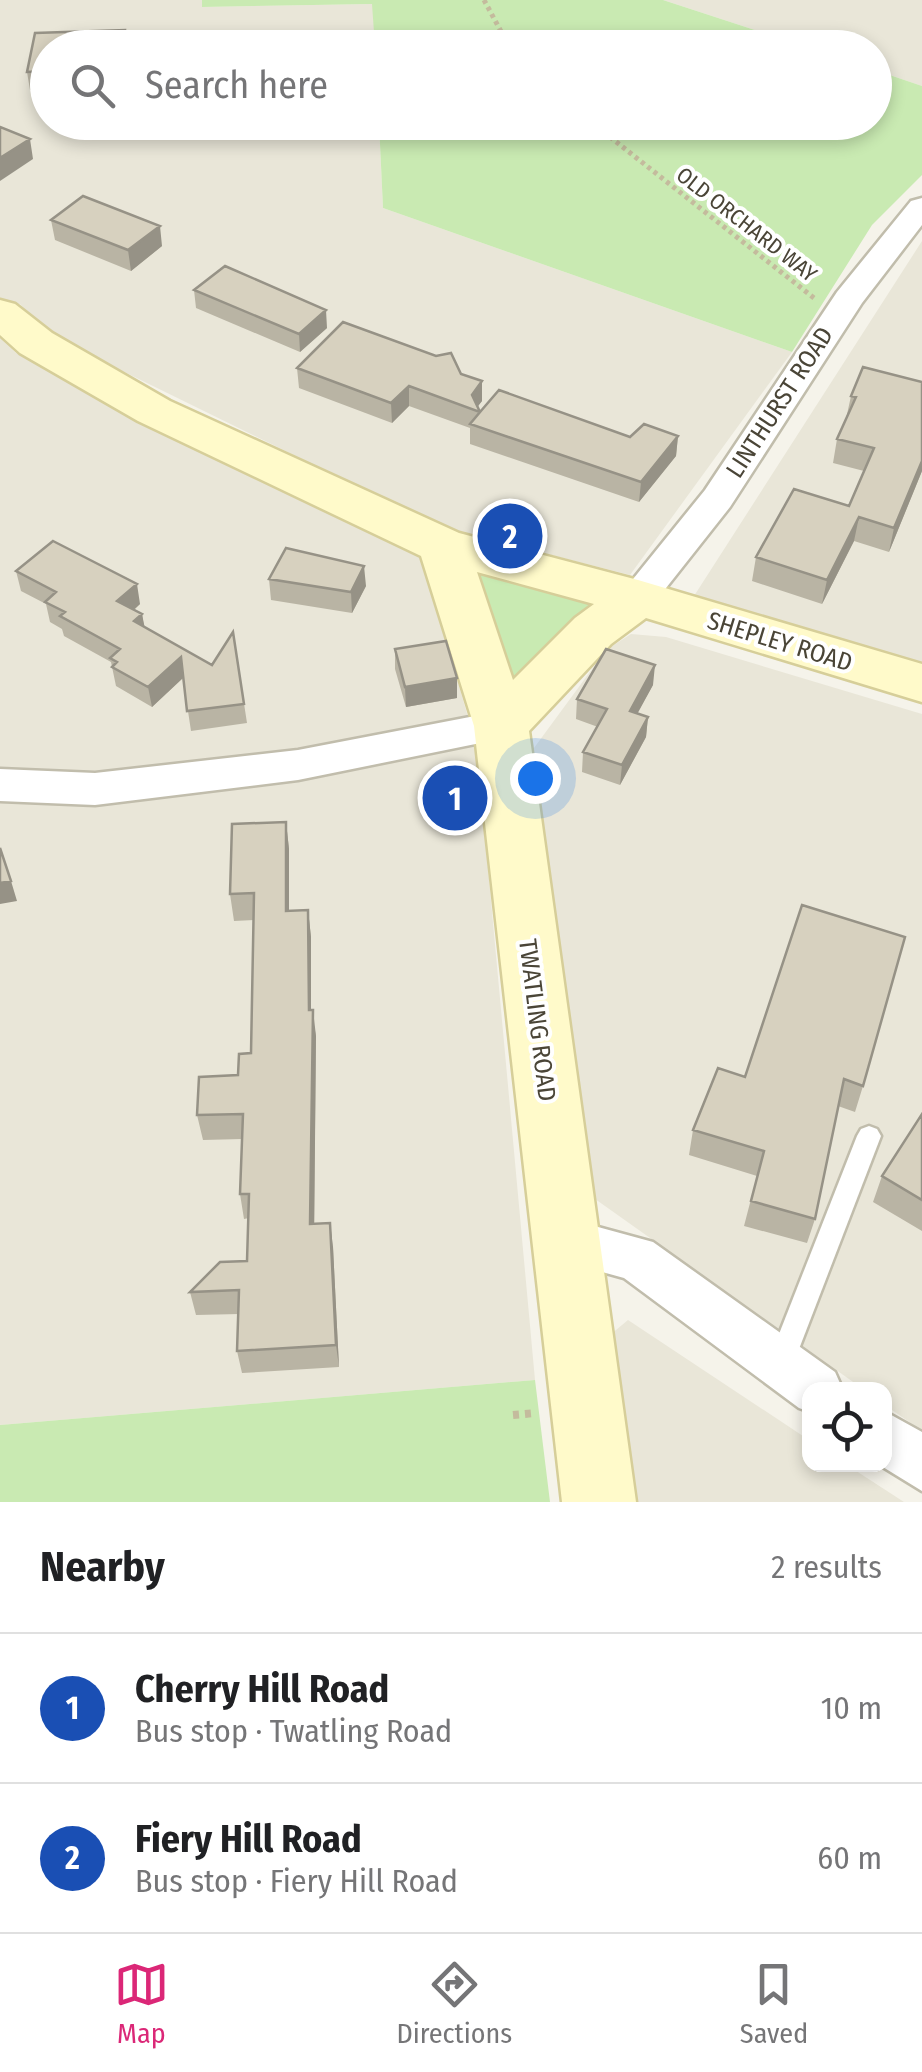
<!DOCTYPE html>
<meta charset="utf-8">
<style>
body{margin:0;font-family:"Fira Sans Condensed",sans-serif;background:#f2f2f2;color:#202124}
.controls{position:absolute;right:30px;bottom:30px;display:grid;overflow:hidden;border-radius:20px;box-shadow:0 5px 15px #0003}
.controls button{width:90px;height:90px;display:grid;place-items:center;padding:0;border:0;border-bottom:2px solid #e0e0e0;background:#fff;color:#202124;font:50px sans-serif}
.you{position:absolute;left:535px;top:778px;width:35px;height:35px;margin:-25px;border:8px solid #fff;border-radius:50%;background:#1a73e8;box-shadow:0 0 0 15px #1a73e833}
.badge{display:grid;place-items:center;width:65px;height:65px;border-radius:50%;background:#db2777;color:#fff;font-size:32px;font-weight:700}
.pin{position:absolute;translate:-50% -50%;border:5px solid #fff;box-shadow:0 2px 10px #0006}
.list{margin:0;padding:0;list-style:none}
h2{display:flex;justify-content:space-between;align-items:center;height:130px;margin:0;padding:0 40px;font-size:42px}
h2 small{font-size:32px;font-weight:400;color:#757577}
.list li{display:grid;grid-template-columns:65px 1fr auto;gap:30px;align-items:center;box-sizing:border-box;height:150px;padding:0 40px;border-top:2px solid #e0e0e0}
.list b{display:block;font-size:38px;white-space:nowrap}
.list p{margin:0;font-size:32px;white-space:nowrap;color:#757577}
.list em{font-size:32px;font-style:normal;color:#757577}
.icon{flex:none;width:55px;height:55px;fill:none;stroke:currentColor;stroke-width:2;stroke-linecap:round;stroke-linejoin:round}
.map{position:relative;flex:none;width:922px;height:1502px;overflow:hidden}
.search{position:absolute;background:#fff;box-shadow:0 5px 15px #0003;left:30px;right:30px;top:30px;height:110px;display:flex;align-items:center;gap:25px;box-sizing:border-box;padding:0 35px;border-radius:55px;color:#757577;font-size:38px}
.sheet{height:430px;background:#fff}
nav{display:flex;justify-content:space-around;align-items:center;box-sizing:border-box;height:140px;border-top:2px solid #e0e0e0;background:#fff;font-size:28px;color:#757577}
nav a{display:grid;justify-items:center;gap:5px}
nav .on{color:#db2777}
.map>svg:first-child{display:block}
</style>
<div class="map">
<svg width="922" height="1502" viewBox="0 0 922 1502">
<rect width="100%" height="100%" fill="#f5f3ea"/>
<path fill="#e9e6d8" d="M0 0H202L203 7 373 4 375 47 48 48V122L379 123 383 208 792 352 630 575 441 527 49 335 20 304 0 311Z
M663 0H922V86L875 70 874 48 807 47Z
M922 241V664L694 596Z
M0 338 16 353 188 444 421 555 477 748 535 1380 0 1425Z
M631 634 666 637 922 714V1431L885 1405 884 1390 863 1389 581 1189 534 748 606 650Z
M628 1320 809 1440 810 1464 847 1465 904 1502H634L610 1335Z"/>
<path fill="#c9eab2" d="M202 0H663L807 47H375L372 4 202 7Z
M875 70 922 86V175L872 225 792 352 383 208 379 123 874 122Z
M482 571 598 604 519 680 509 675 475 577Z
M535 1380 550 1502H0V1425Z"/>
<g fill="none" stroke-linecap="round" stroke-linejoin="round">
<g stroke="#c1bdac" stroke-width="5">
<path id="lane" d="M869 1126 877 1129 881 1136 794 1362 790 1371 781 1374 772 1371 768 1362 857 1136 861 1129Z"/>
</g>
<g stroke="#c1bdac" stroke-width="5">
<path id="street" d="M922 198V225L862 303 730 507 651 607 638 611 625 607 619 598 625 589 705 490 837 292 911 201Z
M501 711 515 716 521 726 515 736 298 780 95 805 0 801V769L95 773 298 750Z
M565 1218 653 1242 835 1372 843 1390H810V1412L799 1408 624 1278 548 1257 540 1241 548 1225Z
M884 1411 922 1432V1491L878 1464H884Z"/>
</g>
<g stroke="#d6ce99" stroke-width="5">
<path id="secondary" d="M0 300 15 304 52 333 170 401 459 533 638 580 922 664V702L646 618 611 644 529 731 636 1502H562L474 726 421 556 138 421 20 353 0 335ZM477 572 594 604 575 618 513 680Z"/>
</g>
<path stroke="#c4bb9d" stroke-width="5" stroke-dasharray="4 4" stroke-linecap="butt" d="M484 0 510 48
M591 122 814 298"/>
<path stroke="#c4bb9d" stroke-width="8" stroke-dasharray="6 6" stroke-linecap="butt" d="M513 1415 535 1413"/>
<use href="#lane" fill="#fff" fill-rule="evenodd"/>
<use href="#street" fill="#fff" fill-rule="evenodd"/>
<use href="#secondary" fill="#fffaca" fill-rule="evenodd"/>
</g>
<path fill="#b9b4a4" d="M125 30 128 48H48V90H30L27 72 35 33Z
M51 220 162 246 131 271 55 240Z
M194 290 327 328 300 352 196 308Z
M297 368 461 374 482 381V401L477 407 480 412 630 437 678 436 676 456 639 502 470 444V428L409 406 392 423 299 388Z
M922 382V471L889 552 854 541 822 604 752 581 756 557 849 506 864 471 833 463 837 439 846 419 851 396Z
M16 571 140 604 134 610 142 614 144 627 212 665 233 632 247 723 191 731 183 678 152 707 116 686 111 662 64 636 62 629 50 622 46 604 21 591Z
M269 579 366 586 352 613 271 600Z
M395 649 457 678V698L406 707 395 669Z
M653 685 637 713 648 717 646 737 620 785 582 772 583 752 598 727 576 719 577 699Z
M286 822 289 849V911L308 910 311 937V1010L316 1036 314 1224 333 1247 339 1367 242 1373 237 1351 239 1314 196 1315 190 1292 247 1261 249 1218 244 1219 240 1194 242 1139 203 1140 197 1115 238 1075 251 1053 254 920 234 921 230 894Z
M802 905 863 1086 855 1112 838 1106 815 1219 807 1243 744 1226 757 1176 689 1155 693 1130 745 1077Z
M922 1114V1231L873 1202 882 1176Z"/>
<path fill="#969286" d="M125 30 128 48H123Z
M30 139 33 159 0 181V158Z
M160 226 162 246 131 271 128 250Z
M326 310 327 328 300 352 299 334Z
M482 381V401L475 410 472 395Z
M409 386V406L392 423 391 403Z
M678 436 676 456 639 502 641 482Z
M922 461V471L889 552 894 528Z
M859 517 854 541 822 604 827 580Z
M364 566 366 586 352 613 351 592Z
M137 584 140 604 121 621 117 601Z
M142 614 146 634 134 621Z
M181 657 184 677 152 707 148 687Z
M655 665 653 685 628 731 630 711Z
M457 678V698L406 707 405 687Z
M648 717 646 737 620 785 622 765Z
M286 822 289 849V938L286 911Z
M11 881 17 901 0 904V883Z
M308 910 311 937V1036L309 1010Z
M313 1010 316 1036 314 1248 310 1224Z
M330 1223 333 1247 339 1367 336 1345Z"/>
<path fill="#d7d1bf" stroke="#969286" stroke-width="2.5" d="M125 30 123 48H48V71L27 72 35 33Z
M0 127 30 139 0 158Z
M83 196 160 226 128 250 51 220Z
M225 266 326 310 299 334 194 290Z
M343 322 436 356 451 353 461 374 482 381 472 395 480 412 499 390 630 437 644 424 678 436 641 482 470 424 480 412 409 386 391 403 297 368Z
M863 367 922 382V461L894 528 859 517 827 580 756 557 794 489 849 506 874 448 837 439 856 397 851 396Z
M53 541 137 584 117 601 142 614 134 621 212 665 233 632 244 704 187 711 181 657 148 687 112 667 117 662 110 658 120 649 60 616 65 612 45 602 56 592 16 571Z
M286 548 364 566 351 592 269 579Z
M446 641 457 678 405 687 395 649Z
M606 649 655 665 630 711 648 717 622 765 583 752 607 709 577 699Z
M286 822V911L308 910 309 1010H313L310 1224 330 1223 336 1345 237 1351 239 1290 190 1292 220 1262 247 1261 249 1194H240L243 1114 197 1115 199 1077 238 1075 239 1054 251 1053 254 893 230 894 232 824Z
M0 848 11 881 0 883Z
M802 905 905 937 863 1086 844 1079 815 1219 751 1201 764 1151 693 1130 718 1068 745 1077Z
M922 1114V1200L882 1176Z"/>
<g text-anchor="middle" stroke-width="8" stroke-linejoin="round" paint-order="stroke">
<g font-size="22" fill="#4a4537" stroke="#fff">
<text transform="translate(747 224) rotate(38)" y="8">OLD ORCHARD WAY</text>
</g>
<g font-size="25" fill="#4a4537" stroke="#fff">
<text transform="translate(779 402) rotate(-57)" y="9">LINTHURST ROAD</text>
<text transform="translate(780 641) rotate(17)" y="9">SHEPLEY ROAD</text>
<text transform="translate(538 1020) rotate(83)" y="9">TWATLING ROAD</text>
</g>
</g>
</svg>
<div class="controls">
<button><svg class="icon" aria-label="locate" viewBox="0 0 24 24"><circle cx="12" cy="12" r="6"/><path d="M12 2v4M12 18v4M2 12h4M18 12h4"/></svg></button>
</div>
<div class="you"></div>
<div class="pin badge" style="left:455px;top:798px;background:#1a4fb4">1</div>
<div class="pin badge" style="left:510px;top:536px;background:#1a4fb4">2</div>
<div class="search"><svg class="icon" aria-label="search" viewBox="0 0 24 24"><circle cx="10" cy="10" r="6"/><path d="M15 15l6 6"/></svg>Search here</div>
</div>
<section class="sheet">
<h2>Nearby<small>2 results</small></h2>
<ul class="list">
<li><span class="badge" style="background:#1a4fb4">1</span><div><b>Cherry Hill Road</b><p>Bus stop · Twatling Road</p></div><em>10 m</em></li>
<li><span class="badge" style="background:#1a4fb4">2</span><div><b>Fiery Hill Road</b><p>Bus stop · Fiery Hill Road</p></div><em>60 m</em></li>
</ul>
</section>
<nav>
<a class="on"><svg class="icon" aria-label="map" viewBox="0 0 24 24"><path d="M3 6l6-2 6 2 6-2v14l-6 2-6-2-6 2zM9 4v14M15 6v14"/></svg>Map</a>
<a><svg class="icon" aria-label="directions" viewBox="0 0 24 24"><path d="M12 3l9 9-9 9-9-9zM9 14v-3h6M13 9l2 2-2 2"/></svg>Directions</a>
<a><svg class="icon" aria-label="saved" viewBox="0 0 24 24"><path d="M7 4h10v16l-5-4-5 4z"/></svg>Saved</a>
</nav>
